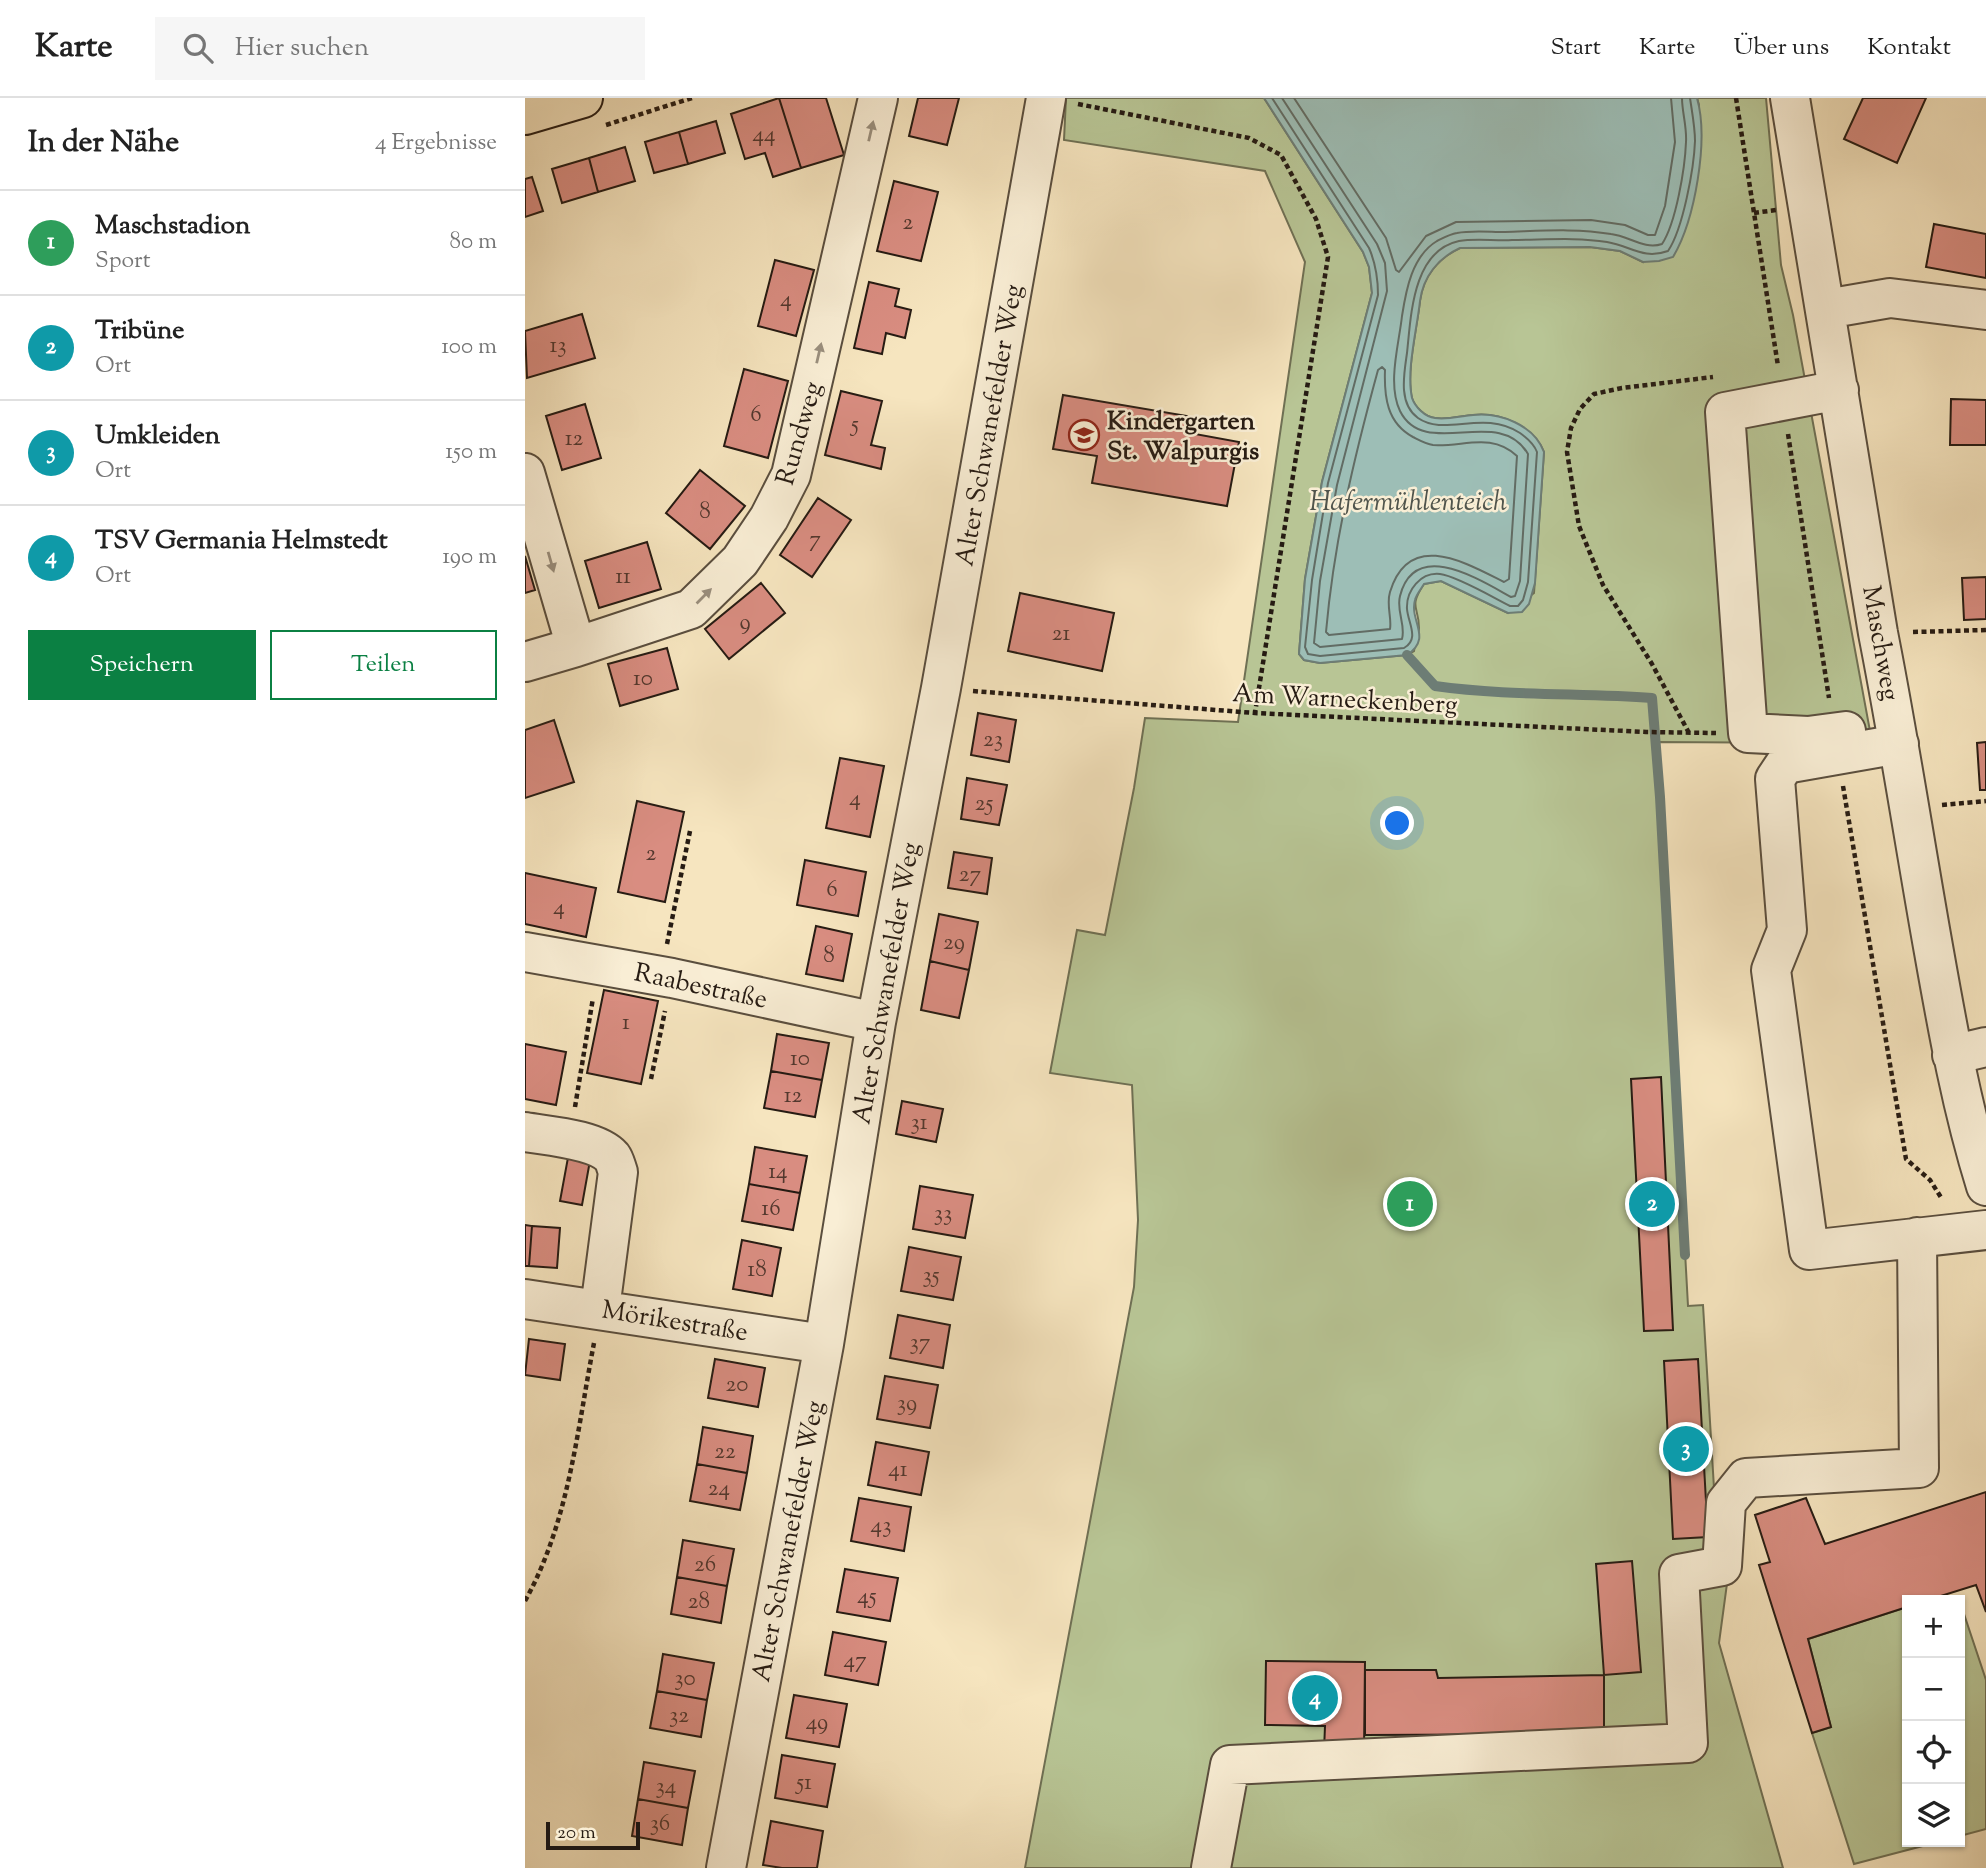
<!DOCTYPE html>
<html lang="de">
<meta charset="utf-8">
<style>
body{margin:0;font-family:"Sorts Mill Goudy",serif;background:#f6f6f6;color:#222}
.controls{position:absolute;right:21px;bottom:21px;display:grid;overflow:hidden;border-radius:0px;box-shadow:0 2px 5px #0004}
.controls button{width:63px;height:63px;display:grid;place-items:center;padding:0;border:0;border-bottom:2px solid #e0e0e0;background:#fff;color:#222;font:35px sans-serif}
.scale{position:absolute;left:21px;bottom:18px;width:94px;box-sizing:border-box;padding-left:7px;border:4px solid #261b13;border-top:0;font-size:19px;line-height:24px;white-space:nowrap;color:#261b13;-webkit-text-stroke:5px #f9eed5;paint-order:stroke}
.you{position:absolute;left:873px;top:726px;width:24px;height:24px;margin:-18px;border:5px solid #fff;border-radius:50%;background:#1a73e8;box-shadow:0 0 0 10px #1a73e833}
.badge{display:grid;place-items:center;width:46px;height:46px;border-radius:50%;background:#0b8043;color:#fff;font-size:23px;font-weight:700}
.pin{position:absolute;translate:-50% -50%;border:4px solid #fff;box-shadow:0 2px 7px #0006}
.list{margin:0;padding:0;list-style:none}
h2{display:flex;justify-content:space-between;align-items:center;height:91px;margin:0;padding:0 28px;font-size:30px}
h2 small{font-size:23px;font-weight:400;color:#767676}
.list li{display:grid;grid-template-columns:46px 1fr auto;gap:21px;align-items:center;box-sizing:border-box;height:105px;padding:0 28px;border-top:2px solid #e0e0e0}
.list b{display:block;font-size:26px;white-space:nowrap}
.list p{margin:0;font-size:23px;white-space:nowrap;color:#767676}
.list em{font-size:23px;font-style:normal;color:#767676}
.actions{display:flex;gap:14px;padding:21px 28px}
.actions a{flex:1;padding:16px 0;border:2px solid #0b8043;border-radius:0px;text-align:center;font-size:24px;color:#0b8043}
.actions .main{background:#0b8043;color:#fff}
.icon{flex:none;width:38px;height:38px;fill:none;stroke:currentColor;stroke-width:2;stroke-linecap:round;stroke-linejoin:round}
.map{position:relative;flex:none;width:1461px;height:1770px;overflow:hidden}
header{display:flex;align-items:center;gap:42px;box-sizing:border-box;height:98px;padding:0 35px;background:#fff;border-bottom:2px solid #e0e0e0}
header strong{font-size:33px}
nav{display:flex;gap:38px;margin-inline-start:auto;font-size:24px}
.search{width:490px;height:63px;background:#f6f6f6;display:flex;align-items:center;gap:18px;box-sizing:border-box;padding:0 24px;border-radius:0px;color:#767676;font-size:26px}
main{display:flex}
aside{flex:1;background:#fff}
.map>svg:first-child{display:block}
</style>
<header>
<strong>Karte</strong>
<div class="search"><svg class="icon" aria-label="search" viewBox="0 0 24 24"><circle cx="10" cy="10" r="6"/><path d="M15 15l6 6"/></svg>Hier suchen</div>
<nav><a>Start</a><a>Karte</a><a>Über uns</a><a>Kontakt</a></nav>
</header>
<main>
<aside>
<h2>In der Nähe<small>4 Ergebnisse</small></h2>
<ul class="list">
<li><span class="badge" style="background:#2e9e5b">1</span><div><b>Maschstadion</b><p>Sport</p></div><em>80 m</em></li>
<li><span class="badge" style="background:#0f9aa8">2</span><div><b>Tribüne</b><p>Ort</p></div><em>100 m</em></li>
<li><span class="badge" style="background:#0f9aa8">3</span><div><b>Umkleiden</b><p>Ort</p></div><em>150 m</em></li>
<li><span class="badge" style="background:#0f9aa8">4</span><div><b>TSV Germania Helmstedt</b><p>Ort</p></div><em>190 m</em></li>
</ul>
<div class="actions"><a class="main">Speichern</a><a>Teilen</a></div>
</aside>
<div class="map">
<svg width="1461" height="1770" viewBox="0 0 1461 1770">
<rect width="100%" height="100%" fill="#f6e5bf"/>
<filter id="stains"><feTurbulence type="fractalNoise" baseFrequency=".00286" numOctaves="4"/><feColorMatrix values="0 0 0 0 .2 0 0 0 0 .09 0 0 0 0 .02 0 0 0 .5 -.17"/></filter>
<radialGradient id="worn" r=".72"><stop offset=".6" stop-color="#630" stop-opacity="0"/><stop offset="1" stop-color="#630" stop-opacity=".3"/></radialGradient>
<path fill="#b8c595" stroke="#6f7054" stroke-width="2" d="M541 0H739L838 154 844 169 847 195 797 384 780 481 774 556 779 562 795 565 882 557 889 553C890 546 894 537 894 530 894 508 883 510 899 486L916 483 983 515 1009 495 1019 354C1009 328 975 314 948 317 936 318 922 322 910 320 900 319 890 309 887 300 881 273 892 231 895 203 898 179 913 160 935 150L1065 149 1095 153 1118 164 1174 7 1172 0H1241L1256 167 1268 217 1345 633 1302 645 1132 644 1163 1208 1178 1207 1192 1440 1208 1441 1194 1545 1258 1770H500L609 1189 613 1122 607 987 525 975 552 832 580 837 609 690 620 620 713 624 780 164 740 73 539 42Z
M1435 1504 1461 1582V1731L1435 1738Z
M1382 1509V1744H1413L1329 1766 1287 1635 1306 1629 1283 1541Z"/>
<path fill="#9dbeb6" stroke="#6d7d75" stroke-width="2" d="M739 0H1172C1184 42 1170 122 1148 159L1134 163 1118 164 1095 153 1065 149 935 150C913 160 898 179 895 203 892 231 881 273 887 300 890 309 900 319 910 320 922 322 936 318 948 317 975 314 1009 327 1019 354L1010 485 1004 506 997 514 983 515 916 483 899 486C896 491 891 497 890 502 884 523 908 540 882 557L795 565 779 562 774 556 780 481 797 384 847 195 844 169 838 154Z"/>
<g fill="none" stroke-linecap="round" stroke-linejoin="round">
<path stroke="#626c64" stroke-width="2" d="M747 0 844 150C851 166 853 180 853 197L803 385 787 482 780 549 783 556 795 558 879 550C895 541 883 525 882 511 881 492 896 474 915 476 932 478 969 500 985 508H993L998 502 1003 484 1012 354C1009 346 1002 340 995 335 958 311 920 339 893 320 873 306 879 276 882 255 886 219 887 153 934 143 950 140 970 143 987 142 1018 142 1051 139 1082 144 1106 148 1118 162 1143 153 1158 131 1169 70 1170 43 1170 29 1167 14 1165 0
M757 0 852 146 860 165 862 193 812 387 795 483 789 545 795 549 877 541C881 527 871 513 875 498 890 440 955 482 986 499L990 498 995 483 1003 356C974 306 900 363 875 313 862 286 874 246 877 218 881 192 887 158 912 143 918 140 925 136 932 135 946 132 965 134 980 134 1015 133 1051 130 1086 136 1104 138 1119 152 1137 146 1151 125 1160 70 1161 44 1162 29 1157 14 1157 0
M769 0 861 140 871 172 874 174 901 138 931 124 1066 122 1100 127 1123 137H1130L1140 108 1150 44 1146 0
M857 269 860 272C859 299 862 325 888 339 894 342 901 346 908 347 939 349 966 334 992 358L984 481 979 484C941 465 884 431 865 494 861 507 867 520 865 531L804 537 801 534C809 443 829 360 853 272Z"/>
<path stroke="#6d7d75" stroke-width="10" d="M882 557 910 588C982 598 1055 595 1127 600L1135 699 1160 1157"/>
</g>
<path fill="#d98d81" stroke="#261b13" stroke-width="2" d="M254 0H301L319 57 276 70Z
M254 0 276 70 248 79 240 55 220 61 206 16Z
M393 0H434L422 47 384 38Z
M1338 0H1401L1372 65 1319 41Z
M191 23 200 55 163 66 154 34Z
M154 34 163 66 129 75 120 44Z
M100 49 110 83 73 94 64 60Z
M64 60 73 94 37 105 27 71Z
M7 79 18 113 0 119V81Z
M369 83 413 94 396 163 352 153Z
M1409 126 1461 136V180L1401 169Z
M250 162 289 172 271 238 233 228Z
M344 184 374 191 370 208 386 212 380 240 361 235 357 256 329 250Z
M57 216 70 260 2 280 0 233Z
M219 271 263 283 243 360 199 348Z
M316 293 357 303 346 347 360 350 356 371 300 357Z
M538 297 662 318 659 334 714 344 702 408 567 385 572 358 528 351Z
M1426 301 1461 302V347H1425Z
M60 306 76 360 37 372 21 318Z
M175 372 220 408 185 451 141 415Z
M293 400 326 422 287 479 255 457Z
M122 444 136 491 74 510 60 463Z
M0 458 10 492 0 495Z
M1461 479V521L1439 522 1437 480Z
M236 485 260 515 204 561 180 531Z
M495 495 589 515 577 573 483 553Z
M142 550 153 591 95 608 83 566Z
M453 615 491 622 484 664 446 657Z
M29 622 49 684 0 700V632Z
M1461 644V692H1455L1452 645Z
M315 660 359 668 345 739 301 730Z
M442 680 482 687 474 727 436 721Z
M112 703 159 714 140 804 93 794Z
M429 754 467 760 462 796 423 790Z
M280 762 341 774 333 818 272 807Z
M0 775 71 790 61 839 0 826Z
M414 816 453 824 444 872 405 863Z
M291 828 327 836 318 883 281 876Z
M405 863 444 872 434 920 396 912Z
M79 892 133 903 116 986 62 975Z
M252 936 304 945 297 982 246 973Z
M0 946 41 954 31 1007 0 1001Z
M246 973 297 982 290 1019 239 1010Z
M1136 979 1148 1232 1119 1233 1106 981Z
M377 1003 418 1011 411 1044 371 1036Z
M230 1049 282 1058 275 1095 224 1086Z
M44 1054 66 1057 57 1107 35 1103Z
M224 1086 275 1095 268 1132 217 1123Z
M395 1088 448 1097 440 1140 388 1131Z
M0 1127 7 1128 4 1168H0Z
M7 1128 35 1130 32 1170 4 1168Z
M217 1142 256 1150 247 1198 208 1191Z
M384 1149 436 1159 428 1202 376 1193Z
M373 1217 425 1227 418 1270 365 1260Z
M4 1241 40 1246 35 1282 0 1277Z
M190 1261 240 1270 233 1309 183 1300Z
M1173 1261 1183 1439 1148 1441 1139 1263Z
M360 1278 413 1287 405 1330 352 1321Z
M178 1329 228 1338 222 1375 172 1366Z
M351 1344 404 1354 396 1397 343 1387Z
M172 1366 222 1375 215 1412 165 1403Z
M1461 1394V1514L1451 1487 1403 1502H1382V1509L1283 1541 1306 1629 1287 1635 1234 1467 1245 1464 1230 1417 1281 1400 1300 1446Z
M334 1400 386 1409 379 1453 326 1443Z
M158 1442 209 1451 202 1488 152 1479Z
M1107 1463 1116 1574 1079 1577 1071 1466Z
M320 1471 373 1480 365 1523 312 1514Z
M152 1479 202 1488 196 1525 146 1516Z
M308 1534 361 1544 353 1587 300 1577Z
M138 1556 189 1565 182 1602 132 1593Z
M741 1563 840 1564 839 1653H799L800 1628 740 1627Z
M840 1572H911L913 1580 1079 1577V1636L840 1637Z
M132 1593 182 1602 176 1639 125 1630Z
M269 1597 322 1606 314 1649 261 1640Z
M257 1657 310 1666 302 1709 250 1700Z
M119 1664 170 1673 163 1710 113 1701Z
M113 1701 163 1710 157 1747 107 1738Z
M246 1723 298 1733 292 1770H257L238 1767Z"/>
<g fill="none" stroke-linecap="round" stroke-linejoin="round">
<g stroke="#5a4e3e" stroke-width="42">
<path id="minor" d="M1265 0 1353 535C1374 641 1390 748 1409 854 1423 933 1437 1011 1461 1088
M1301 211 1365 200 1461 212
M1314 292 1200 314 1223 635 1283 638 1321 633
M0 375 51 549 166 511 215 463 244 420 266 377 353 0
M0 564 51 549
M1374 646 1260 666 1250 681 1262 832 1246 872 1284 1152 1461 1132
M0 854 147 880 351 924
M1427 957 1461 949
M0 1034C23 1038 71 1041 87 1059 90 1063 91 1069 93 1074L75 1211
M0 1201 299 1246
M201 1770 299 1246 351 924 416 590 521 0
M686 1770 705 1667 1163 1645 1154 1476 1197 1468 1201 1405 1221 1380 1394 1370 1392 1139"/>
</g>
<g stroke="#261b13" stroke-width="42">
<path id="major" d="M0 17 58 0"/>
</g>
<path stroke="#261b13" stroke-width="4.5" stroke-dasharray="5 3.5" stroke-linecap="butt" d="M1211 0 1253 268
M553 6 724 40 756 57 791 121 803 159 730 615
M81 27 167 0
M1229 115 1251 112
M1263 336 1304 600
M1388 534 1461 532
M448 593 730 615 1121 634 1191 635
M1164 635 1127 566 1078 487 1054 428 1042 354 1046 330 1055 311 1069 296 1097 290 1188 279
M1318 688 1381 1061 1405 1082 1417 1101
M1417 707 1461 703
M142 846 165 733
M126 981 140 913
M50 1009 68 900
M0 1503C44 1424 52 1333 69 1245"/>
<use href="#minor" stroke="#f9eed5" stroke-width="38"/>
<use href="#major" stroke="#f6e5bf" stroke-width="38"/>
</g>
<defs><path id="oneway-solid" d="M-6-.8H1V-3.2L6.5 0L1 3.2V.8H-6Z" transform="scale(1.75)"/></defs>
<g fill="#9a8f7e">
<use href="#oneway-solid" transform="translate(346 33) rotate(-77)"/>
<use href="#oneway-solid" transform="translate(294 255) rotate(-77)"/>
<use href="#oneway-solid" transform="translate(26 464) rotate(74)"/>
<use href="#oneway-solid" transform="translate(179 498) rotate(-45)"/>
</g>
<defs>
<g id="school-ring" transform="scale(1.575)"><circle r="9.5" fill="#f9eed5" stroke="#8f2418" stroke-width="1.5"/><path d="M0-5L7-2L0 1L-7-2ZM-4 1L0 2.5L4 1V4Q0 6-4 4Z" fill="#8f2418"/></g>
</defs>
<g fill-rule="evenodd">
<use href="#school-ring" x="559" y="337"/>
</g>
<g text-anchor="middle" stroke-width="5" stroke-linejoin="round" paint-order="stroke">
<g font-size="23" fill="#53382e">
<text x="239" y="43">44</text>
<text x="383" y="131">2</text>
<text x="261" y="208">4</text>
<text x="33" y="254">13</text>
<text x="231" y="323">6</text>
<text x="330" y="333">5</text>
<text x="49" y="347">12</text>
<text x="180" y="420">8</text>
<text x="290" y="448">7</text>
<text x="98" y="485">11</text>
<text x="220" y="531">9</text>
<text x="536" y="542">21</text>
<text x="118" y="587">10</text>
<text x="468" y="648">23</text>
<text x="330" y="707">4</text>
<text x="459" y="712">25</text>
<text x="126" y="762">2</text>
<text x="445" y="783">27</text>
<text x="307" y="798">6</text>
<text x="34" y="816">4</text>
<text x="429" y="851">29</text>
<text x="304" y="864">8</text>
<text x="101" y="931">1</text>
<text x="275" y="967">10</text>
<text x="268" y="1004">12</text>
<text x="394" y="1031">31</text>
<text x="253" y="1080">14</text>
<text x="246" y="1117">16</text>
<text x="418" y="1122">33</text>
<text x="232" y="1178">18</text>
<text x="406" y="1184">35</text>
<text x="395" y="1251">37</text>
<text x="212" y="1293">20</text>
<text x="382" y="1312">39</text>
<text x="200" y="1360">22</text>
<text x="373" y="1378">41</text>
<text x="194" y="1397">24</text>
<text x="356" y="1434">43</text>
<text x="180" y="1473">26</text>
<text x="342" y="1505">45</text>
<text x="174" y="1510">28</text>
<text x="330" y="1569">47</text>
<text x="160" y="1587">30</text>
<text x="154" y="1624">32</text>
<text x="292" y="1631">49</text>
<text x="279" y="1691">51</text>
<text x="141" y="1695">34</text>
<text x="135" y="1732">36</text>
</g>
<g font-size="26" font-weight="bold" fill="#261b13" stroke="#f9eed5" text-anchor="start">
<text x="582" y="331">Kindergarten<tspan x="582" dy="30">St. Walpurgis</tspan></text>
</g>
<g font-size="26" fill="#261b13" stroke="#f9eed5">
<text transform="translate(463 327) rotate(-80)" y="9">Alter Schwanefelder Weg</text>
<text transform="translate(273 335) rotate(-74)" y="9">Rundweg</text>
<text transform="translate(1357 545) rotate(80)" y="9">Maschweg</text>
<text transform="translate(820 600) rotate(3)" y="9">Am Warneckenberg</text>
<text transform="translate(360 885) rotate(-80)" y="9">Alter Schwanefelder Weg</text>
<text transform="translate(176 887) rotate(12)" y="9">Raabestraße</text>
<text transform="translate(150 1222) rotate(9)" y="9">Mörikestraße</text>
<text transform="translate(262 1443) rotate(-79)" y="9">Alter Schwanefelder Weg</text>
</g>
<g font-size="28" font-style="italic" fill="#50544c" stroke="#f9eed5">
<text x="883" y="412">Hafermühlenteich</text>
</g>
</g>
<rect width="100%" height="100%" filter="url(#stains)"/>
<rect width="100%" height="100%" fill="url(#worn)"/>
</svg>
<div class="controls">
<button>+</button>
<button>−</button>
<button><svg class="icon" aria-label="locate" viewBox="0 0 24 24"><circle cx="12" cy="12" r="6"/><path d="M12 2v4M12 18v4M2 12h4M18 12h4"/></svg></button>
<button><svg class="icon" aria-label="layers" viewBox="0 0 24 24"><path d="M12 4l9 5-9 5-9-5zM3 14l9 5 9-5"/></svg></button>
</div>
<div class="scale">20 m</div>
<div class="you"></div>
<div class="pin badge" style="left:885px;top:1106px;background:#2e9e5b">1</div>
<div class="pin badge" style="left:1127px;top:1106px;background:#0f9aa8">2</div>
<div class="pin badge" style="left:1161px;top:1351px;background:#0f9aa8">3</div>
<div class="pin badge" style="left:790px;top:1600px;background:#0f9aa8">4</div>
</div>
</main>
